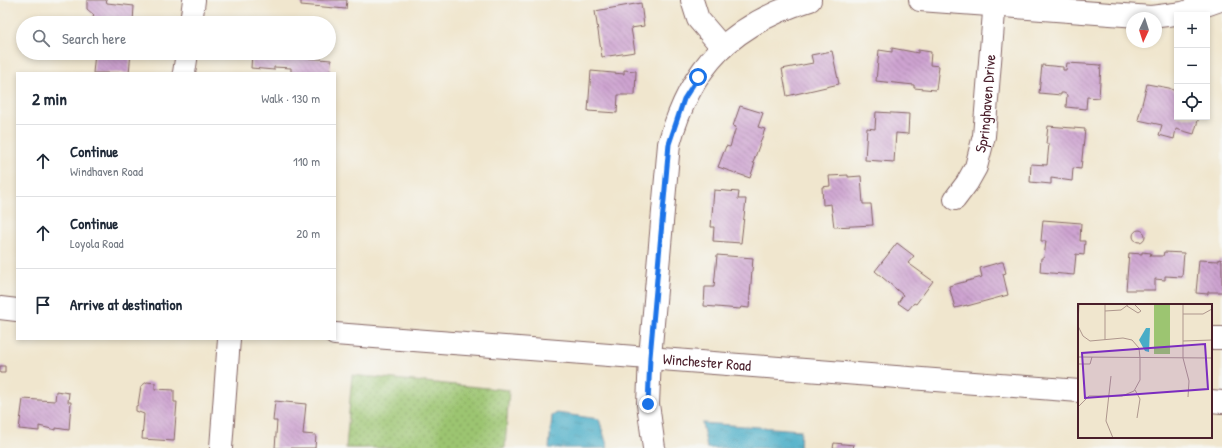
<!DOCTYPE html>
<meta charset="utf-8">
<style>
body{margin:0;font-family:"Patrick Hand",sans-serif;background:#f6f6f7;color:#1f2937}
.controls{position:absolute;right:12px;top:12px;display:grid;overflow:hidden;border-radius:0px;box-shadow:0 2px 6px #0003}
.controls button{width:36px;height:36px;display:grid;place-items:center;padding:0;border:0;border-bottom:1px solid #e0e1e3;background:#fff;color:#1f2937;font:20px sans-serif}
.compass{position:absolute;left:1126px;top:12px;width:36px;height:36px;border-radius:50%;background:#fff;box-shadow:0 2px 6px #0003;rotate:184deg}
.stop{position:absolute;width:12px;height:12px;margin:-9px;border:3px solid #1a73e8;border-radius:50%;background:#fff}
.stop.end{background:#1a73e8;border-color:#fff;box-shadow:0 1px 4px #0008}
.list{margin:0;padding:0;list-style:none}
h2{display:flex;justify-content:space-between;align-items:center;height:52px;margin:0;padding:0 16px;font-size:17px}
h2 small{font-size:13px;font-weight:400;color:#747a83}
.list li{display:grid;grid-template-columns:26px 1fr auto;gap:12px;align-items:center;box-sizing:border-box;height:72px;padding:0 16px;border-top:1px solid #e0e1e3}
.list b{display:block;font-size:15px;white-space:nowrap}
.list p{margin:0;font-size:13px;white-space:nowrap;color:#747a83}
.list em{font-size:13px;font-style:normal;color:#747a83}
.icon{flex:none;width:22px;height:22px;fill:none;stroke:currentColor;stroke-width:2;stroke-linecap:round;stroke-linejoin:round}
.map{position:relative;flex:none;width:1222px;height:448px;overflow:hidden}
.search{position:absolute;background:#fff;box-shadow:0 2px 6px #0003;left:16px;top:16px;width:320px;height:44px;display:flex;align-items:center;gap:10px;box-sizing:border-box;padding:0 14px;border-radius:22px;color:#747a83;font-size:15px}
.panel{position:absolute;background:#fff;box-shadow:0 2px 6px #0003;left:16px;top:72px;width:320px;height:268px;border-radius:0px}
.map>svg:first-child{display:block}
</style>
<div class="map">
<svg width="1222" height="448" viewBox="0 0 1222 448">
<defs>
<pattern id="grass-dots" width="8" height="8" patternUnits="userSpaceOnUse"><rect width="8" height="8" fill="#9cc571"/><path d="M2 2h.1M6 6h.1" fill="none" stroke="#819f5d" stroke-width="1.8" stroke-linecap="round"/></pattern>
<pattern id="water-ripples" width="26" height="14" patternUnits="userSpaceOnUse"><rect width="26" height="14" fill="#48adc7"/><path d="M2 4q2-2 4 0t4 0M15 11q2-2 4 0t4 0" fill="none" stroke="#3e8ca2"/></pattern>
<pattern id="building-back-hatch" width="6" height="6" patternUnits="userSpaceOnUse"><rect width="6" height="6" fill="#cda3d0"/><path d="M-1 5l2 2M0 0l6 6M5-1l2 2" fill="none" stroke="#a884a9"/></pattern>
</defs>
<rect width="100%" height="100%" fill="#f6f6f2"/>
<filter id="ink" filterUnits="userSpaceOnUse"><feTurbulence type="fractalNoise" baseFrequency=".025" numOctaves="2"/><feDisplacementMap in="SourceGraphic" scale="8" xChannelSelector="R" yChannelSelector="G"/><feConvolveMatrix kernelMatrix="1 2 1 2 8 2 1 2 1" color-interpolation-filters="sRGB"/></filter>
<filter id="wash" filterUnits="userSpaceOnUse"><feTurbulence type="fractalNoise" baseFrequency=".012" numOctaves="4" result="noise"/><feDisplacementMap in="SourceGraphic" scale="16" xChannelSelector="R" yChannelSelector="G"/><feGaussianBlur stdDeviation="0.9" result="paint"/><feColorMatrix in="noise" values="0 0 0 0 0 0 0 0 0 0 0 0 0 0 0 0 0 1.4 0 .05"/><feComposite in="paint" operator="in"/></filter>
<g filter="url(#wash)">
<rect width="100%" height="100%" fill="#f0e6ce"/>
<path fill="url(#grass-dots)" stroke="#73724e" d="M352 375 509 390 505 448H346Z"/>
<path fill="url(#water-ripples)" stroke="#496679" d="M557 413 599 419 608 448H549L552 416Z
M702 423 801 430 800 448H707Z"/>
<g id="blocks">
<path fill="url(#building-back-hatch)" d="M87 0H106L107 3 134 6 133 22 91 23 94 15 87 9Z
M301 0H347L346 9 301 5Z
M641 3 644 26 631 28 635 52 602 57 595 11Z
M892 48 918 53V50L931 52 930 65 939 66 936 90 914 88V85L876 81 879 50 892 52Z
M832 51 839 84 787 96 782 69 813 63 811 55Z
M95 53H131L129 73H93Z
M252 53H307V58L331 60 330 73H291V68L274 67V70L251 68Z
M1067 63 1101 65 1099 98 1087 97 1086 109 1066 107 1067 95 1064 93H1061V95L1039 93 1042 65 1063 67V70H1066Z
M624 70 636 71 635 95H618L617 113 588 111 591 71 624 74Z
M1147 84 1169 88 1177 92V117H1199L1194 134 1176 129 1174 139 1159 135 1162 125 1138 120Z
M740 106 763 113 758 127 765 129 753 163H755L750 178 718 167 726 146 730 147 736 127 733 126Z
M876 112 909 114 908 134 896 133 894 162 865 160 867 128 875 129Z
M1048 126 1085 129 1081 169 1073 168 1072 181 1051 178V184L1030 182 1031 164 1047 165 1049 144H1046Z
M848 175V177L861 176 863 204H871L873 225 834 227 831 204 823 205 822 187 830 186 829 176Z
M714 190 739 192 738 199H746L741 243 713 241 714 227H711Z
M1043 220 1081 223 1080 241H1085L1084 255 1076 254 1074 275 1040 272 1041 258H1044L1046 241H1041Z
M1133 236a6 6 0 1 1 12 0a6 6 0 1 1-12 0Z
M897 243 914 256 908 263 933 281 916 304 914 303 908 310 898 303 903 295 875 271Z
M1142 252 1151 253 1150 256H1163L1164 252 1184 253 1182 277 1165 276V280L1155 279V290H1126L1129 253 1142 254Z
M717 255 753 258 749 308 741 307 740 309 704 306 705 287H714Z
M1219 259 1222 260V292H1208V294L1196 293 1199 260 1219 261Z
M1001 262H1003L1006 273 1003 274 1008 295 967 306V305L955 308 949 286 982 277 980 268Z
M0 366H5V373H0Z
M147 382 155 383V389L174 390V402H177L174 441 142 439 144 414 136 411V406L138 405 141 386Z
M56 391 69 393 68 402H71L69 430 56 428V430L39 426V431L19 429 23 399 55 401Z
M275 401 306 404 303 434 316 435 315 448H275L277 421H273Z
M834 443 854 445 853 448H833Z"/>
</g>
</g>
<g filter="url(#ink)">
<use href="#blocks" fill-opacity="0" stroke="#846564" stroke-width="1"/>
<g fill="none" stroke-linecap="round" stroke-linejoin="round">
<g stroke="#846564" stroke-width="24">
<g id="minor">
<path d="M692 0 698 19 722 47"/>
<path d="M920 0 1151 17 1183 13 1220 0"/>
<path d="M191 23 194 0"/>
<path d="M184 73 187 53"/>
<path id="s1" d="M955 199 967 183 976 167 984 136 995 0"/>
<path d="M1211 338H1222"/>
<path d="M221 448 229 339"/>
<path d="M654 448 648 404 650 357 669 144C691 65 732 24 810 0"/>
</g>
</g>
<g stroke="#846564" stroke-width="24">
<g id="major">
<path d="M0 308 17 310"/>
<path id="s2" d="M335 334 1079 391"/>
<path d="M1211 401 1222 402"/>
</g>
</g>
<use href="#minor" stroke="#fff" stroke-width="22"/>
<use href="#major" stroke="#fff" stroke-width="22"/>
</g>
</g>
<g fill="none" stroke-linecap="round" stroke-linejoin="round" filter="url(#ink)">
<path stroke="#1a73e8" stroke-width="5" d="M648 404 650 357 669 144 684 99 698 77"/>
</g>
<g text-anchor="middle" stroke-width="3" stroke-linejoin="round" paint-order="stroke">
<g font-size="15" fill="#4a1f2b" stroke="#f6f6f2">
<text dy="5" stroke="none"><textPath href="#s1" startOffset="103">Springhaven Drive</textPath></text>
<text dy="5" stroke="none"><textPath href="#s2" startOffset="373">Winchester Road</textPath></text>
</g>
</g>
<g transform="translate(1078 304)">
<rect width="134" height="134" fill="#f0e6ce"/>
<path d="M76 0H92V50H76Z" fill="#9cc571"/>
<path d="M68 24H72L71 48 67 47 61 36Z" fill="#48adc7"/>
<path fill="none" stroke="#ae968d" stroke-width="1" d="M105 0V54L111 77 110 93M49 2 60 9 63 7 56 0M27 7 43 6 51 0M105 10H125L134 5M0 20 1 0M0 22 5 32 12 37 45 34 54 36 61 44 62 54V76L56 87 44 92H11L0 103M27 36V0M105 37 134 36M0 53 134 54M0 60H12L14 53M33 72 28 117 35 134M57 86 62 95 59 114"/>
<path fill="#7b2cbf" fill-opacity="0.15" stroke="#7b2cbf" stroke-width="2" d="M127 40 130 85 7 94 4 49Z"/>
<rect width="134" height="134" fill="none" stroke="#4a1f2b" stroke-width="2"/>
</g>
</svg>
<div class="controls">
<button>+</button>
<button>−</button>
<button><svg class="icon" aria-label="locate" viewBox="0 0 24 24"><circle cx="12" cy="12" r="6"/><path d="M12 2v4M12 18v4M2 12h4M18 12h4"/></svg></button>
</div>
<svg class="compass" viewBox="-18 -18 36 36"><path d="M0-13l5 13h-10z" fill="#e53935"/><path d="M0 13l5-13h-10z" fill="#747a83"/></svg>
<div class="stop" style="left:698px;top:77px"></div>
<div class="stop end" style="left:648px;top:404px"></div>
<div class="search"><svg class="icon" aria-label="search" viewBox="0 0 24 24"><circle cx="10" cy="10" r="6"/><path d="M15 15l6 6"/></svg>Search here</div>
<section class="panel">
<h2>2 min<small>Walk · 130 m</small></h2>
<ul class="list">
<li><svg class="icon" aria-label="ahead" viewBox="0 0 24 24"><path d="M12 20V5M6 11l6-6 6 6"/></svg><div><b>Continue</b><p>Windhaven Road</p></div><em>110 m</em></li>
<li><svg class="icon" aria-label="ahead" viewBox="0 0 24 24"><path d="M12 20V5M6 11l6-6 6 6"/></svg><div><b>Continue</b><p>Loyola Road</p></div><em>20 m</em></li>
<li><svg class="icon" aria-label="arrive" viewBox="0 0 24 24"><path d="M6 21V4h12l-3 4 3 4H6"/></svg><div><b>Arrive at destination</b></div></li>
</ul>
</section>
</div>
